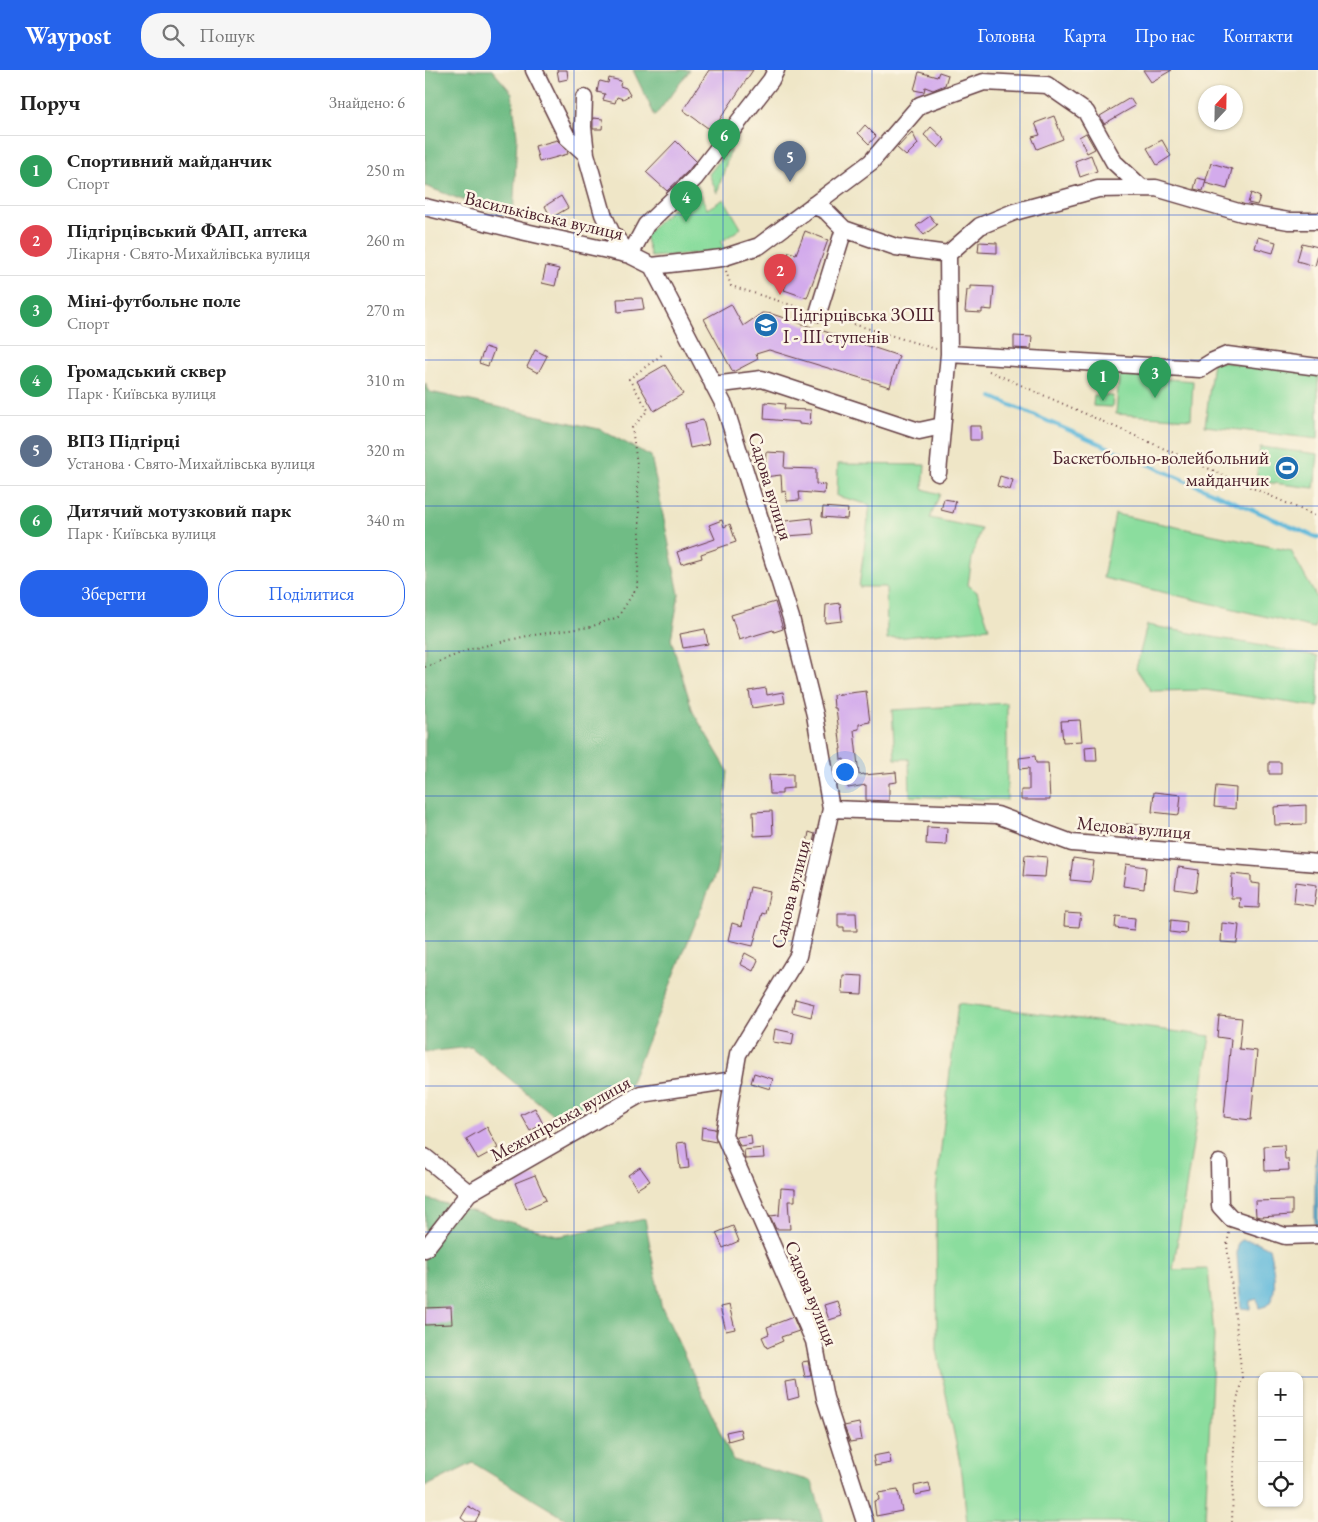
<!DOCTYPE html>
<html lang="uk">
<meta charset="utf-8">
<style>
body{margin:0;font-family:"EB Garamond",serif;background:#f6f6f6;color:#222}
.controls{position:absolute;right:15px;bottom:15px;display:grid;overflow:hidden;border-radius:10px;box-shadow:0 1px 4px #0004}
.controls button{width:45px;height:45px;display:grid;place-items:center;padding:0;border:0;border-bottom:1px solid #e0e0e0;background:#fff;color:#222;font:25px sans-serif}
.compass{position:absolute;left:773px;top:15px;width:45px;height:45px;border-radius:50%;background:#fff;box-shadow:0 1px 4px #0004;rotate:22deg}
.you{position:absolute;left:419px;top:701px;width:18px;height:18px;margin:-12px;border:4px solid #fff;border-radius:50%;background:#1a73e8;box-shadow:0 0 0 8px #1a73e833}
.badge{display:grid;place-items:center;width:32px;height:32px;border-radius:50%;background:#2563eb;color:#fff;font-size:16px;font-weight:700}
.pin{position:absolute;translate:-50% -41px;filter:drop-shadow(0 1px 2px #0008)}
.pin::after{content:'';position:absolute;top:26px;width:18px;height:15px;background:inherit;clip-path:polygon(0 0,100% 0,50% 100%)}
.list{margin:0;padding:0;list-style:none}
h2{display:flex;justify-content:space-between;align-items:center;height:65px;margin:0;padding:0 20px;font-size:21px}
h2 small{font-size:16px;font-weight:400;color:#767676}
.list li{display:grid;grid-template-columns:32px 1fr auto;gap:15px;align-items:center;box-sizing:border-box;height:70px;padding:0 20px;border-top:1px solid #e0e0e0}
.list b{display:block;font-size:19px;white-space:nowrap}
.list p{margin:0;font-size:16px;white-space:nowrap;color:#767676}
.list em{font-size:16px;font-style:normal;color:#767676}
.actions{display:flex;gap:10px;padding:15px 20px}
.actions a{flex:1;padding:11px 0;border:1px solid #2563eb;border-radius:20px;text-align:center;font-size:18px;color:#2563eb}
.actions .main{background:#2563eb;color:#fff}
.icon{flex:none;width:28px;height:28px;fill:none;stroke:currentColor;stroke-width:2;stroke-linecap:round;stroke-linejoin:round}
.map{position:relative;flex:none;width:893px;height:1452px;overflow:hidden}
header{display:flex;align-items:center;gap:30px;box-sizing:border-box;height:70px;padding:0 25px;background:#2563eb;color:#fff}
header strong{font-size:24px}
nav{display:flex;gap:28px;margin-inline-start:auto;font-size:18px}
.search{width:350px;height:45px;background:#f6f6f6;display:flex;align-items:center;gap:12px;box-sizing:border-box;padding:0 18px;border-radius:20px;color:#767676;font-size:19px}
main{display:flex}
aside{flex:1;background:#fff}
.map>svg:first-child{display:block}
</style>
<header>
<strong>Waypost</strong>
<div class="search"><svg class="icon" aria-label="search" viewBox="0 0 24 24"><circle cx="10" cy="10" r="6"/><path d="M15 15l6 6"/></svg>Пошук</div>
<nav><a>Головна</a><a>Карта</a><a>Про нас</a><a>Контакти</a></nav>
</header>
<main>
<aside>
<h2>Поруч<small>Знайдено: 6</small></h2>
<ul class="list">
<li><span class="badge" style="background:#2e9e5b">1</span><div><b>Спортивний майданчик</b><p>Спорт</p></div><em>250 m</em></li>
<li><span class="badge" style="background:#e0444e">2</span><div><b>Підгірцівський ФАП, аптека</b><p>Лікарня · Свято-Михайлівська вулиця</p></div><em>260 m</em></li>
<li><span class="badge" style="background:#2e9e5b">3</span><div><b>Міні-футбольне поле</b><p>Спорт</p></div><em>270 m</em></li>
<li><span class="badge" style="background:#2e9e5b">4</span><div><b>Громадський сквер</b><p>Парк · Київська вулиця</p></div><em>310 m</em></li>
<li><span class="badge" style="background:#5c6f8a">5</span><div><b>ВПЗ Підгірці</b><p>Установа · Свято-Михайлівська вулиця</p></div><em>320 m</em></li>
<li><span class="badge" style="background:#2e9e5b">6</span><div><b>Дитячий мотузковий парк</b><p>Парк · Київська вулиця</p></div><em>340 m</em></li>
</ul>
<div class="actions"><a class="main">Зберегти</a><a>Поділитися</a></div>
</aside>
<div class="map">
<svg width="893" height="1452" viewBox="0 0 893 1452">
<rect width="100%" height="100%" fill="#fcf5e5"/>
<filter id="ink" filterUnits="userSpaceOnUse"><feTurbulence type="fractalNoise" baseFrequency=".02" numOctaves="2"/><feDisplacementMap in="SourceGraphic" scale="10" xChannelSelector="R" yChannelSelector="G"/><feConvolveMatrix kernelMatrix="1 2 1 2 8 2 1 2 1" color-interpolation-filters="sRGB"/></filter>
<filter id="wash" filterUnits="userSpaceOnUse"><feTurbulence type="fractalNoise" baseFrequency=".0096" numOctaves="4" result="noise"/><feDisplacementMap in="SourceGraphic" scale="20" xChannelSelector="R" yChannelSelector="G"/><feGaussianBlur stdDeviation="1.12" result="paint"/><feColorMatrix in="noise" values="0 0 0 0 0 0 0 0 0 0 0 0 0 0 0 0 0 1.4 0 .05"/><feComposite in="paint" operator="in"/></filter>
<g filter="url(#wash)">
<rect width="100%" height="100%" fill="#efe6c7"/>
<path fill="#8bdd9e" stroke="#6a7e64" d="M307 75 292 123 284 104Z
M272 115 282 139 299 129 316 158 296 172 300 181 226 187 220 165Z
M788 291 893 303V369L780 356Z
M694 305 768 311 766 349 691 344Z
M669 325 688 326 687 337 668 336Z
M835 377 893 384 889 418 831 411Z
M413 394 500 395 498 419 515 424 505 448 556 459 547 488 543 515 552 522 564 558 462 569 461 517H434L445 435 412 426Z
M690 444 866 481 893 530V542L889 558 678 508Z
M722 555 893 586V637L781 620 726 621 711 599Z
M582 633V730L485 726 484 689H470L467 640Z
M533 933 785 966 748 1200 783 1199 789 1266 780 1448 777 1452H542L537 1403 512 1280 511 1121Z"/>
<path fill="#70bc85" stroke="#5d6e58" d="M0 0H67L87 23 92 66 88 149 0 116Z
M208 0H265L230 46Z
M0 313 5 322 174 359 226 386 254 524 246 569 268 642 303 701 292 800 203 1019 136 1051 46 977 0 982Z
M0 1128 135 1166 220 1149 236 1235 308 1390 387 1411 399 1452H141V1449L48 1393 0 1417Z"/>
<path fill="#5cb7da" stroke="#536b82" d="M892 1078H893V1156L890 1155V1100Z
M817 1170 832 1172 844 1178C847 1192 856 1225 841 1236 839 1237 836 1237 834 1238L832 1229 825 1231V1239L816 1238 812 1184 813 1173Z"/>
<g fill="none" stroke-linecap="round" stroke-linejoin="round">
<path stroke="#5cb7da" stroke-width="4" d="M567 327 893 468"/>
</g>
<g id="blocks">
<path fill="#d3abec" d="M132 0H142L143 9 134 11Z
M284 0H328L287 61 258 40Z
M718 0H747L726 12Z
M494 2 512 7 514 2 523 5 520 15 508 20 500 17 499 22 489 20Z
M184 8 196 11 195 16 201 18 205 25 198 29 192 27 190 33 178 30 180 24 172 22 174 12 175 11 183 13Z
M705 28 710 36 679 54 675 46Z
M629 46 638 69 612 79 607 67 615 65 610 53Z
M168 48 178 49 177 59H168Z
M440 55 451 66 444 74 433 63Z
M506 57 520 70 513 78 499 65Z
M487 62 493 74 481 86 472 78Z
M661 63 670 79 662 83 654 67Z
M132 70 142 80 143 84 114 92 110 76Z
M737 70 746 86 732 95 722 78Z
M251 71 271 91 263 101 242 121 221 102Z
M666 85 672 101 655 107 650 91Z
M786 93 807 99 802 119 780 113Z
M772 108 781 110 778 121 769 119Z
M826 123 835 127 832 135 823 133Z
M136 126 143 138 126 148 120 136Z
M505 146 512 155 499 165 491 156Z
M380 161 403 170 382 228 359 220 367 195 360 193 364 182 371 184Z
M833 167 851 172 848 183 830 178Z
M554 172 572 173V183L553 182Z
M877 173 893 177V185L890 196 872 191Z
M121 196 134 199 130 216 117 213Z
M545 216 569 217 567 240 557 239V243L540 242 542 220H545Z
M217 228 219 239 193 242 192 229Z
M306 234 318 256 337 243 347 244 474 286 465 317 344 280 331 284 333 289 308 302 279 249Z
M589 266 607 267 606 279 589 278Z
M60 277 69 280 63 296 54 293Z
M110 280 122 286 113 303 102 297Z
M240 295 258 324 229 341 212 311Z
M340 332 360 334 359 339 386 340 385 355 374 354V352L339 349Z
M278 350 284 374 265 378 260 354Z
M545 356H556V370H545Z
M341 382 360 383 359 398 391 399V414L400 415 399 424 374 422 375 430 362 431 361 421 357 422 356 405 339 407Z
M575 406 588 410 585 420 572 416Z
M519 429 531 431 528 443 516 440Z
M398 437 423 439 422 449 397 447Z
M387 448 389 464 362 466 360 451Z
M297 450 299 457 305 454 311 472 276 484 277 488 256 494 252 482 290 469 284 455Z
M350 532 358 559 349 562 348 560 314 570 306 545Z
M415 533 417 551 400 553 401 535Z
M280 559 283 574 258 578 255 564Z
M341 618 342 625 358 622 360 633 327 638 324 621Z
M441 621 445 652 434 654V659L429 660 434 705 439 704V705L471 702 472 712 464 713V731L441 730V715L423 718 419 689 416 690 415 679H416L411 638H409L408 625Z
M655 650 657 671 638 672 636 651Z
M671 676 672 691H661L660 677Z
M610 686 611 693H623L625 730H596V720H604V698L595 699 594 688Z
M844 692H856V704H844Z
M368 704V718L357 719V724H345L344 705Z
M791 716 811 718 810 739 789 737Z
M729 722 756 725 754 745 727 742Z
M881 735V754L850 755 849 737Z
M347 741 348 765 329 766 328 742Z
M701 754 718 755 717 769 701 767Z
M502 757 522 758 521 775 501 774Z
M384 762 390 764 386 780 381 779Z
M600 785 622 787 620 807 598 806Z
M648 788 669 791 666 812 645 810Z
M701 794 721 797 719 819 698 816Z
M753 797 774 800 771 822 750 819Z
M807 804 826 806V813L835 814 834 838 814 837 815 828H806Z
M871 812 892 815 889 836 869 833Z
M325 817 345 821 340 844 337 843 328 876 303 870 307 853 317 856Z
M413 843H431L432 861H419V857H413Z
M640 843 656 844 654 857 639 856Z
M691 846 710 848 709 860 690 858Z
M746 850 762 852 761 864 745 862Z
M797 853 814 855 812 873 796 872Z
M320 883 333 890 328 901 315 894Z
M418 905 438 906 437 924 417 923Z
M370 929 389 934 386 947 367 942Z
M794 946 817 948 814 979 832 981 826 1050 799 1047 806 969 792 967Z
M350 959 369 963 367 975 348 972Z
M329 1003 348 1009 345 1019 326 1013Z
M110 1038 118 1054 105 1061 96 1045Z
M62 1057 73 1078 53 1089 41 1069Z
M277 1057 290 1059 291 1072 276 1069Z
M326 1065 327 1074 315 1076 311 1067Z
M261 1072 264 1098 255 1099 252 1073Z
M859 1075 860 1089H863L864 1100 840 1101 839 1076Z
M338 1078 339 1088 320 1089 319 1080Z
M215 1097 225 1111 212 1119 203 1105Z
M110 1105 121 1130 101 1139 90 1113Z
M356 1118 370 1119V1131H363L365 1159H351L345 1146 354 1145Z
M867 1130V1145L835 1147 831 1146 830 1131Z
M308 1156 314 1171 298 1178 291 1163Z
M412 1231 417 1246 404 1250 399 1235Z
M304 1235 310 1259 301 1261 295 1237Z
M26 1237 27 1254 0 1255V1238Z
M368 1247 374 1261 356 1267 358 1271 342 1278 337 1267 344 1264 342 1257Z
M383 1291 386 1306 380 1307 377 1292Z
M371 1310 374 1327 363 1330 360 1312Z
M434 1353 437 1370 425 1372 419 1356Z
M315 1359 317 1367 303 1371 301 1362Z
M464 1383 466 1393 450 1396 448 1386Z
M504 1413 506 1422 490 1425 489 1416Z
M473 1420 477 1441 451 1446 449 1431 454 1430 453 1423Z
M43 1436 55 1443 50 1452H41L36 1448Z"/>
</g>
</g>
<g filter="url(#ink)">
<use href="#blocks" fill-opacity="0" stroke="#633d42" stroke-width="1"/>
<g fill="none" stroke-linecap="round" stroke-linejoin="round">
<g stroke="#633d42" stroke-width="19">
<path id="minor" d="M109 0 142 67 161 84
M159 28 158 57 161 84 178 144 186 162 205 185 221 155 270 108 346 10 351 0
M388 135 401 141 419 159 471 177 523 184 555 156 589 142 673 119 731 118 817 143 864 151H893
M0 137 96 161 205 185 227 196
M227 196 300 337 366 548 390 645 406 739 373 886 313 984 299 1065 389 1271 400 1328 440 1452
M227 196 297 188 334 176 446 92 495 35 559 12 622 15 661 42 689 92 717 118
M393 243 419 159
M524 284 775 299 788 291 802 285 893 297
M288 315 337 309 494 361 517 356
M513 403 524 284 523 184
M406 739 572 745 647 773 893 793
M0 1087 44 1123
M794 1093 795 1136 806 1148 860 1166 893 1165
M0 1179 44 1123 216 1024 309 1010"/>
</g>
<path stroke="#633d42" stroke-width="2" stroke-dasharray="1 4" stroke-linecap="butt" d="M301 201 306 216 379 239
M405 247 511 279
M564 301 893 447
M0 597 46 579 102 566 165 557 193 547 212 517 215 467 212 394 207 358 223 340 204 309 238 284
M804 1163 802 1175 817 1307 810 1341 807 1452"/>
<use href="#minor" stroke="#fff" stroke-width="16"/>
</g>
</g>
<path fill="none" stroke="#1d4ed8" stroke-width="1" stroke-opacity="0.55" d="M149 0V1452M298 0V1452M447 0V1452M595 0V1452M744 0V1452M0 145H893M0 290H893M0 436H893M0 581H893M0 726H893M0 871H893M0 1016H893M0 1162H893M0 1307H837M874 1307H893"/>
<defs>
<g id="school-disc" transform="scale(1.25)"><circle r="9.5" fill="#1f6fb2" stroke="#fcf5e5"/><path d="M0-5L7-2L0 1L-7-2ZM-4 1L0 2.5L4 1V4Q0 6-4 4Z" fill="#fff"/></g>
<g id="stadium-disc" transform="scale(1.25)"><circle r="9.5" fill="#1f6fb2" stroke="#fcf5e5"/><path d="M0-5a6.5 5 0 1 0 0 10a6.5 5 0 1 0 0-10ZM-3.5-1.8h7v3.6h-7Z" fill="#fff"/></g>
</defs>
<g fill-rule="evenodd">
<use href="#school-disc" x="341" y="255"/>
<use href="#stadium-disc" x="862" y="398"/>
</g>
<g text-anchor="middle" stroke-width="5" stroke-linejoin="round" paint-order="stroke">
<g font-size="19" fill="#4a1f2b" stroke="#fcf5e5">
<text transform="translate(119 145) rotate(13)" y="7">Васильківська вулиця</text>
<text transform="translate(346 416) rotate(73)" y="7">Садова вулиця</text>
<text transform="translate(709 757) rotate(5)" y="7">Медова вулиця</text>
<text transform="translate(365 824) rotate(-76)" y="7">Садова вулиця</text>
<text transform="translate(135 1048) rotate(-29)" y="7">Межигірська вулиця</text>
<text transform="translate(387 1223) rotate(68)" y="7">Садова вулиця</text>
</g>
<g font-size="19" fill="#4a1f2b" stroke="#fcf5e5" text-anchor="start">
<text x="358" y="251">Підгірцівська ЗОШ<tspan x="358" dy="22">І - ІІІ ступенів</tspan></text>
<text x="844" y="394" text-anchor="end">Баскетбольно-волейбольний<tspan x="844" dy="22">майданчик</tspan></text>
</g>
</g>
</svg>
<div class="controls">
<button>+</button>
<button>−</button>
<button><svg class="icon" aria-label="locate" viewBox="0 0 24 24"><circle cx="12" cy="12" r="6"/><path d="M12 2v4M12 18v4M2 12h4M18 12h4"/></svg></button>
</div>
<svg class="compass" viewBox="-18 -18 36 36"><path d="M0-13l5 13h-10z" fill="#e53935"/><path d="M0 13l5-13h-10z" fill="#767676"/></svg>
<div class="you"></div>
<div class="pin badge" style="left:678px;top:331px;background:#2e9e5b">1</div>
<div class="pin badge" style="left:355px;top:225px;background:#e0444e">2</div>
<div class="pin badge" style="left:730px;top:328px;background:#2e9e5b">3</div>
<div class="pin badge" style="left:261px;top:152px;background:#2e9e5b">4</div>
<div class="pin badge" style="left:365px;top:112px;background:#5c6f8a">5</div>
<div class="pin badge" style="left:299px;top:90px;background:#2e9e5b">6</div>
</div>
</main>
